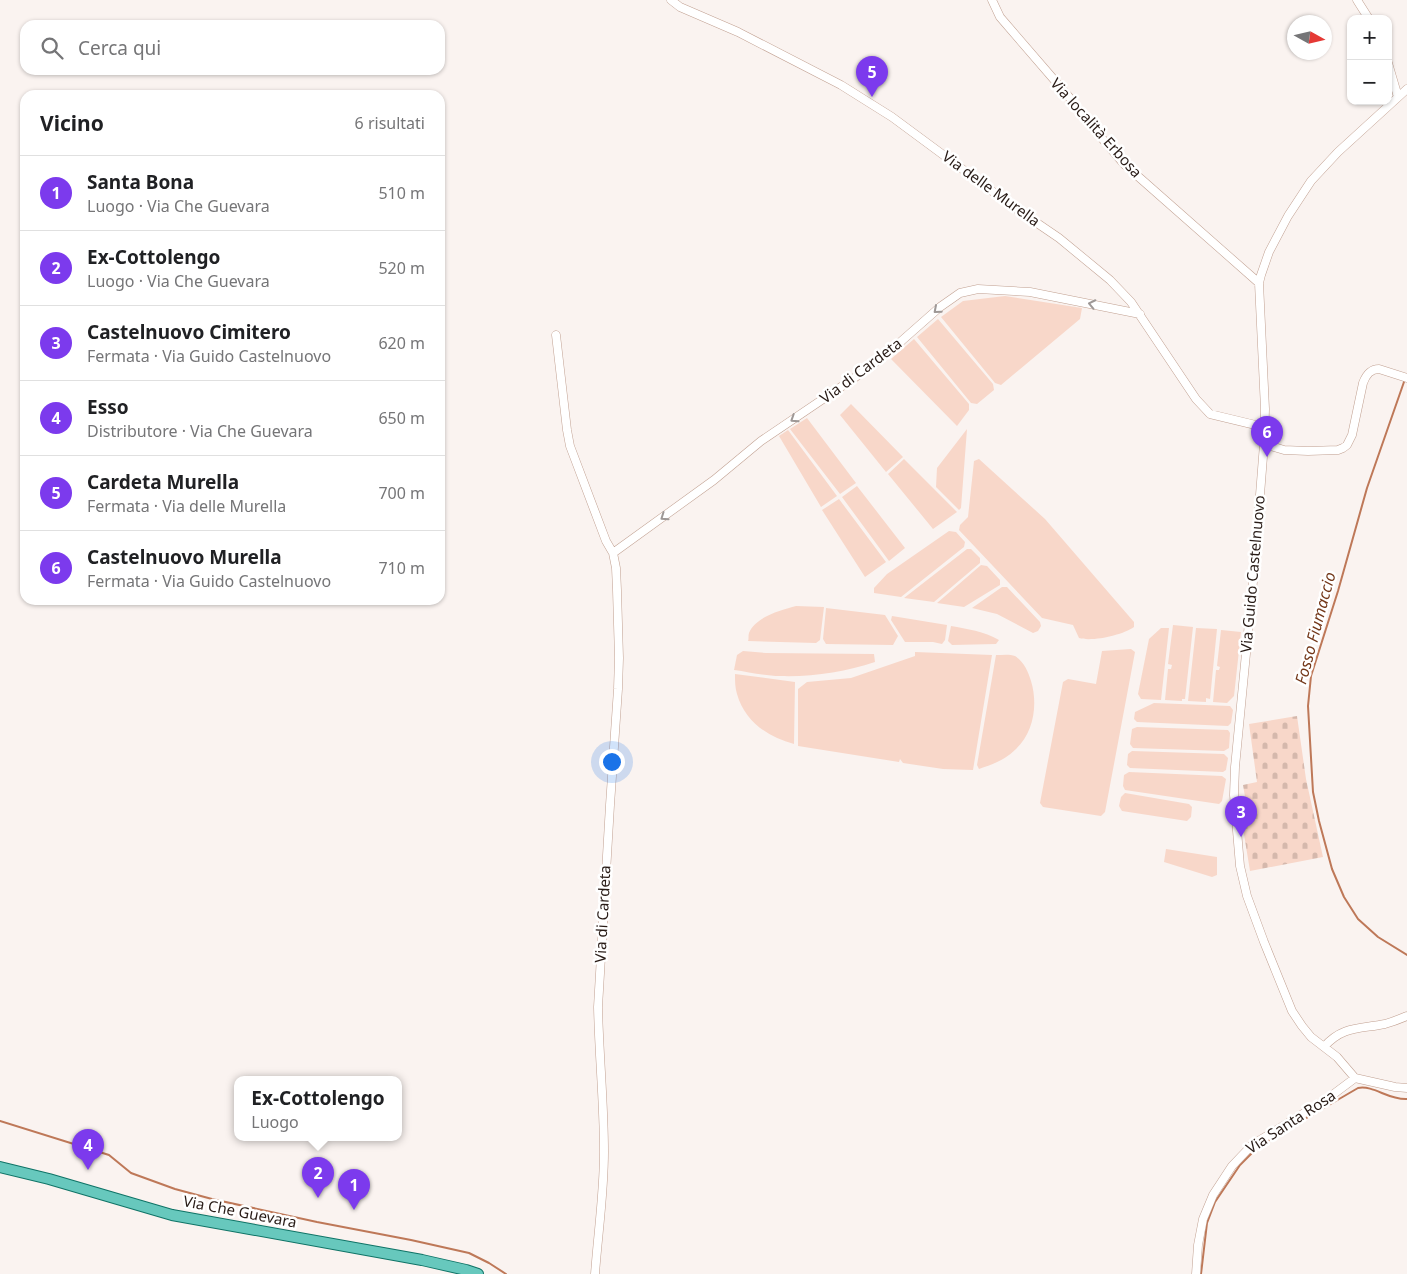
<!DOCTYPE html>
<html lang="it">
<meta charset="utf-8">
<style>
body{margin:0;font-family:"Noto Sans",sans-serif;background:#f2f2f2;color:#202124}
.controls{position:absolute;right:15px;top:15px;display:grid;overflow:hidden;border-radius:10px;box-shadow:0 1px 4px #0004}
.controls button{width:45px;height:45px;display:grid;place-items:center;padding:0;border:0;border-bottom:1px solid #e0e0e0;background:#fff;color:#202124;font:25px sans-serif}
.compass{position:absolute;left:1287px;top:15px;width:45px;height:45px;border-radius:50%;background:#fff;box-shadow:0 1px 4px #0004;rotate:98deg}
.you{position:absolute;left:611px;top:761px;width:18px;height:18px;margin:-12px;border:4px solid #fff;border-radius:50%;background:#1a73e8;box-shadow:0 0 0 8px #1a73e833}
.badge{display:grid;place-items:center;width:32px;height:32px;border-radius:50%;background:#7c3aed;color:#fff;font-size:16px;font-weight:700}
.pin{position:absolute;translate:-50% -41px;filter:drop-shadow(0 1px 2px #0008)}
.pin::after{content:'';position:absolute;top:26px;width:18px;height:15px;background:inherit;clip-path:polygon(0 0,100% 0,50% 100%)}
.popup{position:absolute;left:234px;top:1076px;width:168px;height:65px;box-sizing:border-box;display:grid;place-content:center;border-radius:10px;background:#fff;filter:drop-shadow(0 1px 4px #0005);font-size:16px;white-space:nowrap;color:#757577}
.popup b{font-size:19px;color:#202124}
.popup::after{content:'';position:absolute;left:50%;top:100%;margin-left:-10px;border:10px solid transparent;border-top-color:#fff}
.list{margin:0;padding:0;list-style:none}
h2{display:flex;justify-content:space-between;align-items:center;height:65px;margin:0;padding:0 20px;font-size:21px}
h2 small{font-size:16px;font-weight:400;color:#757577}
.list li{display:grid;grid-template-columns:32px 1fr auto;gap:15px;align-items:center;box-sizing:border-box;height:75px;padding:0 20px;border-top:1px solid #e0e0e0}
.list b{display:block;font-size:19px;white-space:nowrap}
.list p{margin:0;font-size:16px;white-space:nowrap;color:#757577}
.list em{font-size:16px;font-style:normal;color:#757577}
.icon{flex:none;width:28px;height:28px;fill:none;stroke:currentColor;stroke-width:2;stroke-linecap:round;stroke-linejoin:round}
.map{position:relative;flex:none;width:1407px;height:1274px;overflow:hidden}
.search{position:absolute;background:#fff;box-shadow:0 1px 4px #0004;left:20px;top:20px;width:425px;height:55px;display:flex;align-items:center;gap:12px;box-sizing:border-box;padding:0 18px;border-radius:15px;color:#757577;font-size:19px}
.panel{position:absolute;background:#fff;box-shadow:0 1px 4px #0004;left:20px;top:90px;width:425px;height:515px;border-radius:15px}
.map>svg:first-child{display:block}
</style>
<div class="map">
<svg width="1407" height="1274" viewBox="0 0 1407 1274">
<defs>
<pattern id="cemetery-stones" width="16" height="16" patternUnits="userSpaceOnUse" patternTransform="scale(1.25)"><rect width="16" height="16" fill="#f8d7c9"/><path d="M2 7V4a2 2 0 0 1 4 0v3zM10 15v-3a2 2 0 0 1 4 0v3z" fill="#d5b8ac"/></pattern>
</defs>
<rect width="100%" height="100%" fill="#faf3f0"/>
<path fill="url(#cemetery-stones)" d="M1297 716 1306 779 1323 857 1250 871 1241 816 1248 814 1243 785 1257 782 1249 724Z"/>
<path fill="#f8d7c9" d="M1005 296 1082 308 1080 319 1001 385 995 383 941 317 963 301Z
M938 319 993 384 994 390 977 404 971 403 917 337Z
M914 339 969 404V410L957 426 891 359Z
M851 404 903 457 886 472 840 415Z
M807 418 856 483 840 494 790 429Z
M967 429 961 508 959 510 936 487 937 468Z
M788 430 837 496 821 507 779 436Z
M904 459 957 512 933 529 888 474Z
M979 459 1045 519 1134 622V627C1123 635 1092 642 1079 638L1073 625 1042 618 959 530 960 525 968 517 974 461Z
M857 486 905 548 889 561 842 497Z
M839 499 886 562 865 577 822 510Z
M949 531 956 532 965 542 964 547 901 597 874 593V588L887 574Z
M967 549H971L980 558V563L934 602 904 598Z
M981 565 987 566 1000 580V585L964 607 937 603Z
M1002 587H1007L1040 622 1041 626 1038 631 1033 633 997 614 972 608Z
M796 606 824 607 820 640 816 643 748 641C749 639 748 636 749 633 755 617 781 610 796 606Z
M826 608 885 615 898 636 893 645 826 644 823 639Z
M892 616 947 625 945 640 942 644 933 642H905L891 620Z
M1173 625 1193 627 1185 699H1182V701L1165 700 1168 669H1171L1172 665 1168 664Z
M951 626C967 629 984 631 999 640L996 644 952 645 948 641Z
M1161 628H1169L1161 700 1141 699 1138 694 1149 639Z
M1196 628 1217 629 1210 699 1206 698V702L1188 701Z
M1221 630 1241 632 1234 696 1227 703 1213 702 1216 670H1219L1220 667 1217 666Z
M1131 649 1135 652 1105 812 1101 816 1043 807 1040 803 1063 682 1068 679 1096 684 1102 651Z
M743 651 766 653 874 654 875 662C845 672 813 677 780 676 765 676 749 672 734 670L737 655Z
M915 652 992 655 973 770 943 769 903 763 900 759 899 762 798 746V689L807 682 851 678 915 656Z
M996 655C1002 655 1010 654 1015 656 1024 662 1028 671 1031 681 1038 704 1034 732 1016 749 1005 760 993 764 979 769L977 765Z
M735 674 795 682 794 744C768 737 745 722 737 694 735 688 735 681 735 674Z
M1154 703 1230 706 1233 710 1231 723 1228 726 1137 722 1134 719 1135 712Z
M1137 727 1228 730 1230 733 1229 748 1224 751 1133 748 1130 744 1132 729Z
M1132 751 1224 754 1228 758 1226 770 1223 772 1130 768 1127 765 1128 754Z
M1129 772 1222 776 1226 779 1222 801 1219 804 1125 790 1123 786 1124 775Z
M1125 793 1189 804 1192 807 1191 817 1187 821 1122 811 1119 806 1121 797Z
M1166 849 1217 857V875L1212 877 1164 862Z"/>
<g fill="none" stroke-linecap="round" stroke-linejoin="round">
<path stroke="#be7858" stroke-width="2" d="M1405 379 1367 488 1338 591 1311 676 1308 706 1313 792 1319 821 1332 869 1344 897 1358 919 1378 937 1407 955
M0 1121 109 1155 131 1173 175 1189 212 1199 317 1222 411 1240 469 1253 489 1263 506 1274
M1201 1274 1207 1223 1215 1202 1240 1165 1257 1148 1274 1137 1358 1088C1374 1085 1388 1100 1407 1099"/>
<g stroke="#c1a091" stroke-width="9">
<path id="minor" d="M671 0 680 7 738 32 841 85 892 117 1015 208 1059 238 1110 280 1131 302 1196 399 1210 414 1264 427
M992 0 1000 17 1069 97 1082 115 1124 164 1259 283
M1357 0 1369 19
M1388 63 1398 97
M556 335 567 430 570 446 606 541 613 553
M1264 444 1284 450 1308 451 1338 450 1343 448 1347 445 1352 435 1363 383C1366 375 1370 369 1379 369L1407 378
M1324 1047C1342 1026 1360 1029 1385 1024 1392 1022 1400 1019 1407 1016
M1355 1078 1337 1057 1311 1037 1302 1026 1292 1011 1264 942 1247 896 1240 866 1234 795 1235 767 1254 571 1264 444 1265 409 1259 283 1261 275 1269 252 1288 216 1311 181 1338 152 1407 89
M595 1274C598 1233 604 1193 604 1152 604 1103 599 1055 598 1007L610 805 618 689 619 658 617 590 616 568 613 553 714 480 761 441 863 372 889 352 940 307 960 293 978 289 1030 292 1140 314
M1196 1274 1198 1245 1203 1219 1213 1195 1232 1166 1252 1145 1327 1099 1355 1078 1395 1087 1407 1088"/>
</g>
<g stroke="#0f7366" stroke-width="12">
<path id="major" d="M0 1167 49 1179 172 1215 422 1260 466 1270 478 1274"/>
</g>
<use href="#minor" stroke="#fff" stroke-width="8"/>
<use href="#major" stroke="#67c8bd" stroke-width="10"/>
</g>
<defs><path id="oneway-chevron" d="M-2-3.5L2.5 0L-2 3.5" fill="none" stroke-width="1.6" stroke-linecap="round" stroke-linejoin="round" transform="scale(1.25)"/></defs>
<g stroke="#9e9896">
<use href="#oneway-chevron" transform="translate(1092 304) rotate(-168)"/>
<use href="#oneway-chevron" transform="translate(937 310) rotate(139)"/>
<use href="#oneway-chevron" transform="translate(794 419) rotate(147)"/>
<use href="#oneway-chevron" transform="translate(664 517) rotate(145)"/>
</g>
<g text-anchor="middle" stroke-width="5" stroke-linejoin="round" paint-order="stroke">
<g font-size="15" fill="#281b16" stroke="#fff">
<text transform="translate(1096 128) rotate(48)" y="5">Via località Erbosa</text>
<text transform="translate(991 189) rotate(36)" y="5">Via delle Murella</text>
<text transform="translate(861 371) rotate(-37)" y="5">Via di Cardeta</text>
<text transform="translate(1253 574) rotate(-85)" y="5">Via Guido Castelnuovo</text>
<text transform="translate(603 914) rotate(-87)" y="5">Via di Cardeta</text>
<text transform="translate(1291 1122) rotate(-33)" y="5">Via Santa Rosa</text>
<text transform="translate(240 1212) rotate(11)" y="5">Via Che Guevara</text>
</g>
<g font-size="16" font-style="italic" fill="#733719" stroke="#fff">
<text transform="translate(1315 628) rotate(-75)" y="6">Fosso Fiumaccio</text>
</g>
</g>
</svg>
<div class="controls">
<button>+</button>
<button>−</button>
</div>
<svg class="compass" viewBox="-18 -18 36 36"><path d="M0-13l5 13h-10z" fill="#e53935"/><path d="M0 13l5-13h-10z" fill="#757577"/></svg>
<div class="you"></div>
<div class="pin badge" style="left:354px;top:1210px">1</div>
<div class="pin badge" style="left:318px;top:1198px">2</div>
<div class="popup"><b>Ex-Cottolengo</b>Luogo</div>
<div class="pin badge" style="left:1241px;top:837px">3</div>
<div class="pin badge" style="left:88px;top:1170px">4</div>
<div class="pin badge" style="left:872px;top:97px">5</div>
<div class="pin badge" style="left:1267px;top:457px">6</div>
<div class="search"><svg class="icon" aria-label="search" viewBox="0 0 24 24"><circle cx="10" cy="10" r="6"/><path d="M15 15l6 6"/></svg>Cerca qui</div>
<section class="panel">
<h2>Vicino<small>6 risultati</small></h2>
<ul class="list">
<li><span class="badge">1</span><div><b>Santa Bona</b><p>Luogo · Via Che Guevara</p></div><em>510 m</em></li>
<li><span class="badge">2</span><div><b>Ex-Cottolengo</b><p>Luogo · Via Che Guevara</p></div><em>520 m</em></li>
<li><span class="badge">3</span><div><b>Castelnuovo Cimitero</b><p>Fermata · Via Guido Castelnuovo</p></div><em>620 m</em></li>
<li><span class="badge">4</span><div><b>Esso</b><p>Distributore · Via Che Guevara</p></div><em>650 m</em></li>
<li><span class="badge">5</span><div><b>Cardeta Murella</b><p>Fermata · Via delle Murella</p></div><em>700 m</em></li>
<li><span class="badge">6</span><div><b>Castelnuovo Murella</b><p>Fermata · Via Guido Castelnuovo</p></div><em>710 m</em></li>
</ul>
</section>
</div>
